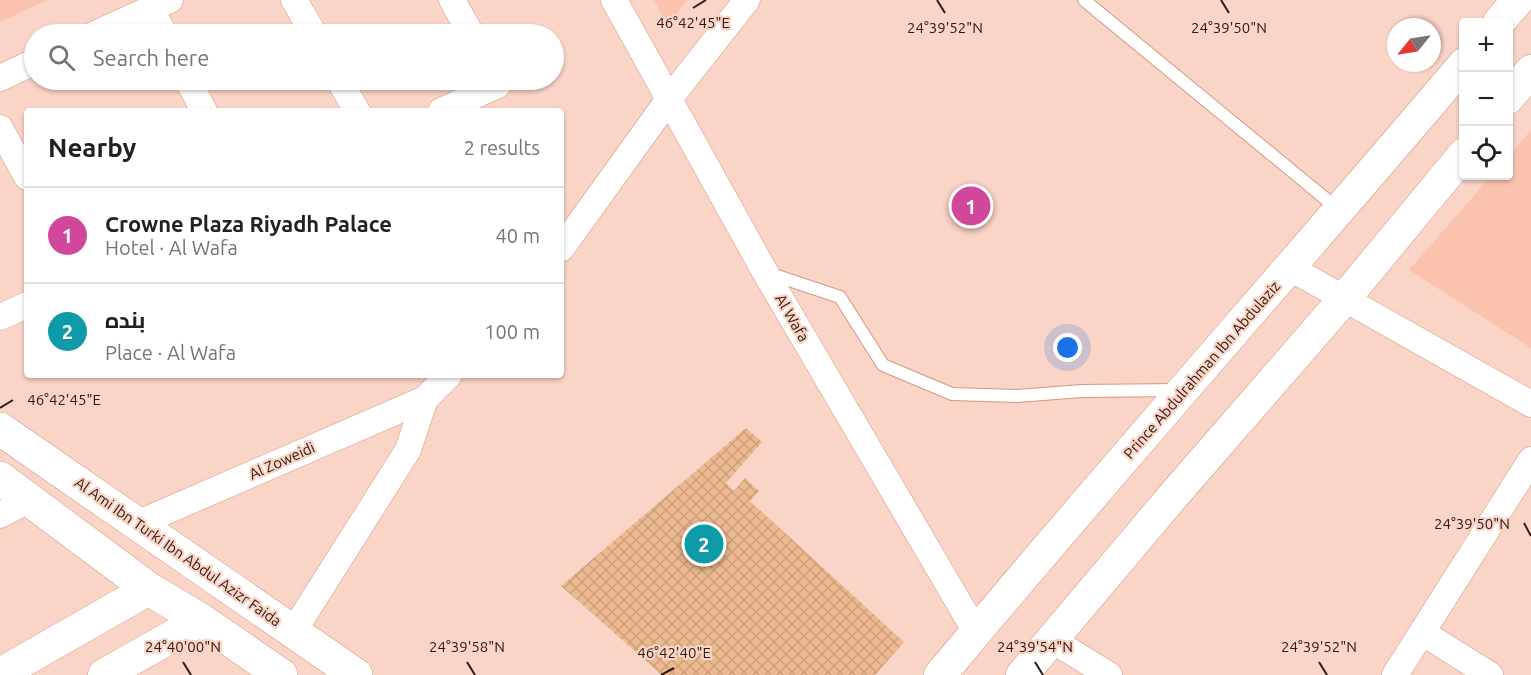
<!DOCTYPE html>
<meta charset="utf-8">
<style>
body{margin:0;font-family:Ubuntu,Cairo,sans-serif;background:#f2f2f2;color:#202124}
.controls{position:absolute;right:18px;top:18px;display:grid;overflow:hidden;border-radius:6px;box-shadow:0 2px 4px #0004}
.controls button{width:54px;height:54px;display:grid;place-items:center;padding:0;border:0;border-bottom:2px solid #e0e0e0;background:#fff;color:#202124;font:30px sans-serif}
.compass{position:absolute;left:1387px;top:18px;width:54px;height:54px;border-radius:50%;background:#fff;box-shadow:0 2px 4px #0004;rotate:240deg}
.you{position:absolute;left:1068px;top:348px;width:21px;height:21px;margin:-15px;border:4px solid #fff;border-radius:50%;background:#1a73e8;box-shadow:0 0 0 9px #1a73e833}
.badge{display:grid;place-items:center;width:39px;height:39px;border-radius:50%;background:#347488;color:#fff;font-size:20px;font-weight:700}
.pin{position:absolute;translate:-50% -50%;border:3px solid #fff;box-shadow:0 2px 6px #0006}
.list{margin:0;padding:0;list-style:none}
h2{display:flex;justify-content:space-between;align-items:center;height:78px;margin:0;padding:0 24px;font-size:26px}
h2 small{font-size:20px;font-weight:400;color:#757577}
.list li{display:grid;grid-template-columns:39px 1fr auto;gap:18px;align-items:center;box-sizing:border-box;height:96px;padding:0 24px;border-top:2px solid #e0e0e0}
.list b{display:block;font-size:22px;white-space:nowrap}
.list p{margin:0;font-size:20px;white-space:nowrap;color:#757577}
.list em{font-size:20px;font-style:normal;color:#757577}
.icon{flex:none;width:33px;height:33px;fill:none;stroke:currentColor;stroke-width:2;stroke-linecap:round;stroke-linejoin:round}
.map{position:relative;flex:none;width:1531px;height:675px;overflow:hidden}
.search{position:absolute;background:#fff;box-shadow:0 2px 4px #0004;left:24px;top:24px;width:540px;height:66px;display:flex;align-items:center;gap:15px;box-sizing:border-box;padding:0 21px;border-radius:33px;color:#757577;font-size:22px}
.panel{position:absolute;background:#fff;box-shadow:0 2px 4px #0004;left:24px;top:108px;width:540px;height:270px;border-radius:6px}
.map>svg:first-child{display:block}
</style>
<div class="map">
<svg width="1531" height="675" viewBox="0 0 1531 675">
<defs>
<pattern id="building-cross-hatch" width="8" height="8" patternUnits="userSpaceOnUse" patternTransform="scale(1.5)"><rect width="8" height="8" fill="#edba90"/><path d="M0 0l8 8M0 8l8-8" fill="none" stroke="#cc9f7b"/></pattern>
</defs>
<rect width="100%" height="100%" fill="#fad4c6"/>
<path fill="#fbc2ae" d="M0 0H47L0 22Z
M654 0H687L668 26Z
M1531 130V348L1409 270 1491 176H1508L1509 156Z"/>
<path fill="url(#building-cross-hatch)" d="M746 428 762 442 726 483 734 491 745 478 759 491 750 501 904 642 875 675H662L561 586Z"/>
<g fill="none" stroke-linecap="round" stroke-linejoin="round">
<g stroke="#d49882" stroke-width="14">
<path id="service" d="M1084 0 1338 209
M768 273 840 297 883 365 952 394 1017 396 1082 391 1178 390"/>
</g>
<g stroke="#d49882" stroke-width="27">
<path id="minor" d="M294 0 314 34
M452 0 471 34
M614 0 765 272 976 632
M151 9 164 34
M95 34 170 0
M0 78 34 62
M188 80 204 111
M339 80 357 111
M441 111 498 85 495 80
M0 128 27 177
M561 249 669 99 747 0
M1290 268 1531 404
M0 317 27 305
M0 515 29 500
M139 523 425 399
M293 632 408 450 425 399 449 375
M1423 633 1490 675
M1052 640 1109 675
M1395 675 1531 460"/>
</g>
<g stroke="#d49882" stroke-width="33">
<path id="tertiary" d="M1499 22 1518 0
M1508 98 1531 71
M0 674 149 589
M104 675 201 620
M940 675C1112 469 1290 269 1464 64
M1022 675 1173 496 1345 298 1464 154"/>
</g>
<g stroke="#d49882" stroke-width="34">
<path id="secondary" d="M0 429 356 675
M0 478 149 589 201 620 281 675"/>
</g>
<use href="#service" stroke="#fff" stroke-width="12"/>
<use href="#minor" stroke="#fff" stroke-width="26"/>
<use href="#tertiary" stroke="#fff" stroke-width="32"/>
<use href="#secondary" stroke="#fff" stroke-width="33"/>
</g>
<path fill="none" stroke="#311a12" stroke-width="2" d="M937 0 945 13M1221 0 1229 13M693 8 706 0M0 408 13 400M1524 523 1531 536M183 662 191 675M467 662 475 675M1035 662 1043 675M1319 662 1327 675M661 675 674 668"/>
<g text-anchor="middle" stroke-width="4.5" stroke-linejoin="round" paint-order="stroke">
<g font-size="15" fill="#311a12" stroke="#fad4c6">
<text transform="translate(792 318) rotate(60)" y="5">Al Wafa</text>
<text transform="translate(1202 370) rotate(-49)" y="5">Prince Abdulrahman Ibn Abdulaziz</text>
<text transform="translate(282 461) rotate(-24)" y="5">Al Zoweidi</text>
<text transform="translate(178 552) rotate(35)" y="5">Al Ami Ibn Turki Ibn Abdul Azizr Faida</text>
</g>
</g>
<g font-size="15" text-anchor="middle" fill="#311a12" stroke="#fad4c6" stroke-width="4.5" stroke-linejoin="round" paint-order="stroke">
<text x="693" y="28">46°42'45"E</text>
<text x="1229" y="33">24°39'50"N</text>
<text x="945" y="33">24°39'52"N</text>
<text x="64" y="405">46°42'45"E</text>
<text x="1472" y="529">24°39'50"N</text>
<text x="183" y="652">24°40'00"N</text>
<text x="467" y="652">24°39'58"N</text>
<text x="1035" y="652">24°39'54"N</text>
<text x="1319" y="652">24°39'52"N</text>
<text x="674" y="658">46°42'40"E</text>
</g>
</svg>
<div class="controls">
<button>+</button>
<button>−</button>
<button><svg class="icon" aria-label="locate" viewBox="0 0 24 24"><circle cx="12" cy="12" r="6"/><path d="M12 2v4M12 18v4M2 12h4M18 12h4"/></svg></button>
</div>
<svg class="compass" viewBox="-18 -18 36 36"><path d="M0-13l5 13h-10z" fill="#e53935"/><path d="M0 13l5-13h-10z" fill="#757577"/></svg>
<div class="you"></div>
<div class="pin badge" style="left:971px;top:206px;background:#d1479c">1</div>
<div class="pin badge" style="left:704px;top:544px;background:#0f9aa8">2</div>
<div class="search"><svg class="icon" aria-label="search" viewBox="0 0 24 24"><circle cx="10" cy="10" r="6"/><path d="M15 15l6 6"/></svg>Search here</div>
<section class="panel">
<h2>Nearby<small>2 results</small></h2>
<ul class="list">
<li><span class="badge" style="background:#d1479c">1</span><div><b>Crowne Plaza Riyadh Palace</b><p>Hotel · Al Wafa</p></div><em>40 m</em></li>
<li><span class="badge" style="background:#0f9aa8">2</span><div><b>بنده</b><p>Place · Al Wafa</p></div><em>100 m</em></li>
</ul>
</section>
</div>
